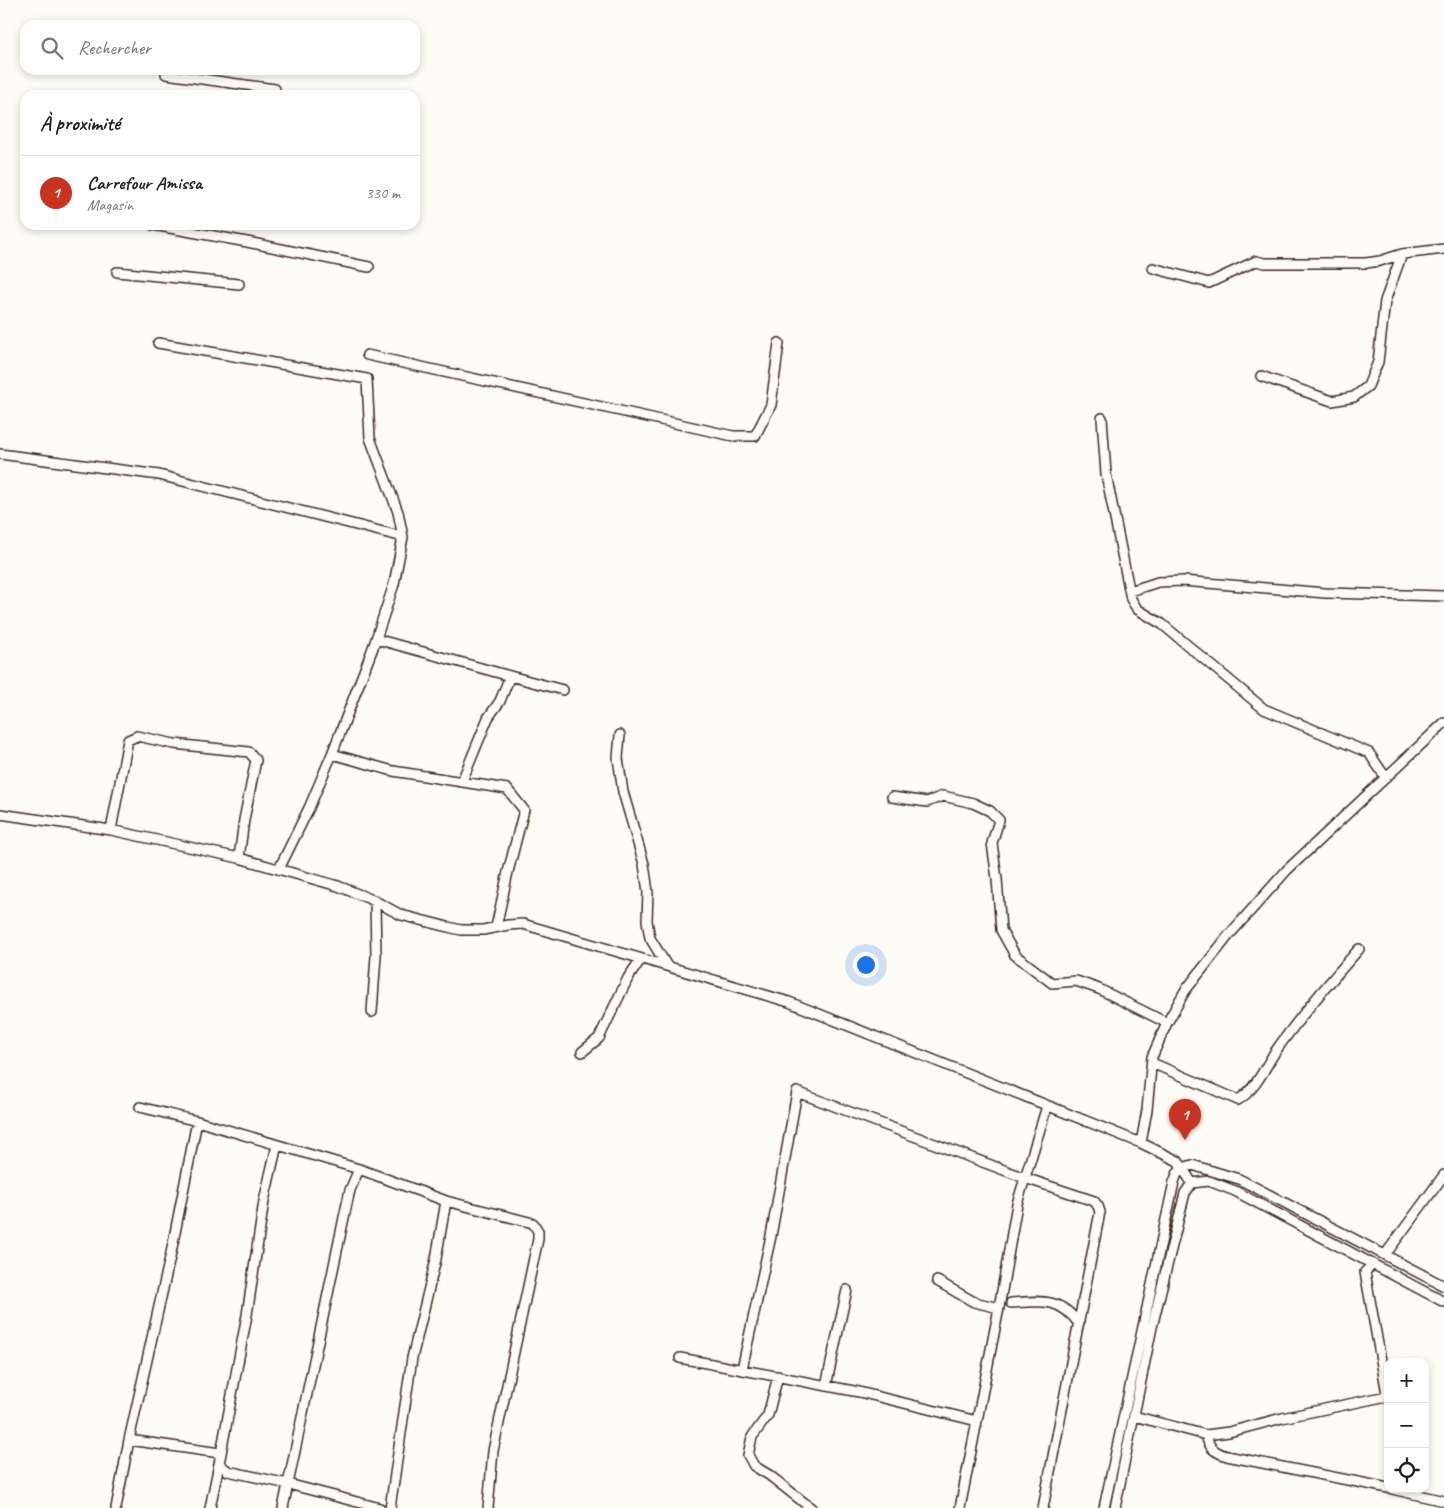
<!DOCTYPE html>
<html lang="fr">
<meta charset="utf-8">
<style>
body{margin:0;font-family:Caveat,sans-serif;background:#f2f2f2;color:#202124}
.controls{position:absolute;right:15px;bottom:15px;display:grid;overflow:hidden;border-radius:10px;box-shadow:0 2px 8px #0003}
.controls button{width:45px;height:45px;display:grid;place-items:center;padding:0;border:0;border-bottom:1px solid #e0e0e0;background:#fff;color:#202124;font:25px sans-serif}
.you{position:absolute;left:865px;top:964px;width:18px;height:18px;margin:-12px;border:4px solid #fff;border-radius:50%;background:#1a73e8;box-shadow:0 0 0 8px #1a73e833}
.badge{display:grid;place-items:center;width:32px;height:32px;border-radius:50%;background:#c8321e;color:#fff;font-size:16px;font-weight:700}
.pin{position:absolute;translate:-50% -41px;filter:drop-shadow(0 1px 2px #0008)}
.pin::after{content:'';position:absolute;top:26px;width:18px;height:15px;background:inherit;clip-path:polygon(0 0,100% 0,50% 100%)}
.list{margin:0;padding:0;list-style:none}
h2{display:flex;justify-content:space-between;align-items:center;height:65px;margin:0;padding:0 20px;font-size:21px}
h2 small{font-size:16px;font-weight:400;color:#757577}
.list li{display:grid;grid-template-columns:32px 1fr auto;gap:15px;align-items:center;box-sizing:border-box;height:75px;padding:0 20px;border-top:1px solid #e0e0e0}
.list b{display:block;font-size:19px;white-space:nowrap}
.list p{margin:0;font-size:16px;white-space:nowrap;color:#757577}
.list em{font-size:16px;font-style:normal;color:#757577}
.icon{flex:none;width:28px;height:28px;fill:none;stroke:currentColor;stroke-width:2;stroke-linecap:round;stroke-linejoin:round}
.map{position:relative;flex:none;width:1444px;height:1508px;overflow:hidden}
.search{position:absolute;background:#fff;box-shadow:0 2px 8px #0003;left:20px;top:20px;width:400px;height:55px;display:flex;align-items:center;gap:12px;box-sizing:border-box;padding:0 18px;border-radius:15px;color:#757577;font-size:19px}
.panel{position:absolute;background:#fff;box-shadow:0 2px 8px #0003;left:20px;top:90px;width:400px;height:140px;border-radius:15px}
.map>svg:first-child{display:block}
</style>
<div class="map">
<svg width="1444" height="1508" viewBox="0 0 1444 1508">
<rect width="100%" height="100%" fill="#fdfcf7"/>
<filter id="ink" filterUnits="userSpaceOnUse"><feTurbulence type="fractalNoise" baseFrequency=".02" numOctaves="2"/><feDisplacementMap in="SourceGraphic" scale="10" xChannelSelector="R" yChannelSelector="G"/><feConvolveMatrix kernelMatrix="1 2 1 2 8 2 1 2 1" color-interpolation-filters="sRGB"/></filter>
<g filter="url(#ink)">
<g fill="none" stroke-linecap="round" stroke-linejoin="round">
<g stroke="#3b2a1e" stroke-width="12">
<path id="minor" d="M166 74 275 89
M153 225 247 242 369 267
M1153 268 1209 283 1256 261 1265 263H1366L1380 261 1402 254 1444 249
M117 272 239 284
M158 343 367 379 370 438 398 512 403 537 394 584 374 645 332 754 309 808 279 869
M367 355 733 436H755L771 405 779 343
M1261 376 1332 401 1354 397 1368 386 1378 362 1385 301 1402 254
M1102 418 1106 474 1131 599 1137 609 1162 624 1264 709 1369 753 1386 778
M0 454 159 475 403 537
M1130 591 1158 582 1183 581 1325 593 1444 596
M376 639 510 676
M620 735 618 758 623 792 644 864 648 892 647 921 650 938 667 966
M332 754 393 771 507 789 524 810 508 872 496 927
M462 781 488 718 500 701 510 676 563 690
M892 797 927 802 943 796 973 803 990 811 999 820 992 843 997 879 1001 930 1015 955 1052 983 1076 981 1099 989 1167 1023
M0 814 111 830 239 858 338 886 375 901 401 915 448 927 461 930H483L508 925 523 924 789 1002 1141 1143 1178 1161 1192 1183
M111 830 128 740 137 736 174 744 249 752 256 760 244 820 239 858
M372 1012 376 956 375 901
M582 1052 599 1038 628 978 641 959
M1152 1063 1238 1100C1256 1089 1264 1069 1275 1052 1300 1016 1330 982 1359 949
M140 1107 197 1121 359 1169 446 1201 436 1259 412 1358 390 1508
M1141 1143 1147 1110 1152 1057 1167 1023 1185 991 1229 935 1287 870 1444 723
M277 1145 264 1201 247 1315 219 1464 228 1471 288 1484 380 1508
M446 1201 533 1223 538 1231V1239L493 1451 488 1508
M1385 1255 1444 1175
M1373 1264 1365 1272 1388 1399
M937 1281 974 1302 999 1308
M1011 1303C1041 1301 1060 1297 1079 1324
M680 1358 859 1392 977 1421
M742 1369 771 1236 797 1092 1025 1178 1094 1201 1098 1206 1100 1212 1043 1508
M778 1376 768 1415 752 1437 748 1455 754 1466 769 1475 811 1508
M826 1386 847 1290
M1134 1416 1206 1435 1229 1432 1282 1418 1387 1396
M1206 1435C1209 1448 1214 1452 1227 1456L1388 1488
M129 1440 220 1453
M1392 1489 1444 1501
M116 1508 129 1440 171 1253 197 1121
M210 1508 219 1464
M283 1508 346 1208 350 1190 359 1169
M960 1508 999 1308 1017 1204 1047 1106
M1104 1508 1174 1182 1177 1174 1183 1168 1192 1165 1239 1179 1444 1286
M1115 1508 1152 1327 1185 1193 1192 1183 1209 1181 1235 1191 1444 1302"/>
</g>
<use href="#minor" stroke="#fdfcf7" stroke-width="9"/>
</g>
</g>
</svg>
<div class="controls">
<button>+</button>
<button>−</button>
<button><svg class="icon" aria-label="locate" viewBox="0 0 24 24"><circle cx="12" cy="12" r="6"/><path d="M12 2v4M12 18v4M2 12h4M18 12h4"/></svg></button>
</div>
<div class="you"></div>
<div class="pin badge" style="left:1185px;top:1140px">1</div>
<div class="search"><svg class="icon" aria-label="search" viewBox="0 0 24 24"><circle cx="10" cy="10" r="6"/><path d="M15 15l6 6"/></svg>Rechercher</div>
<section class="panel">
<h2>À proximité<small></small></h2>
<ul class="list">
<li><span class="badge">1</span><div><b>Carrefour Amissa</b><p>Magasin</p></div><em>330 m</em></li>
</ul>
</section>
</div>
